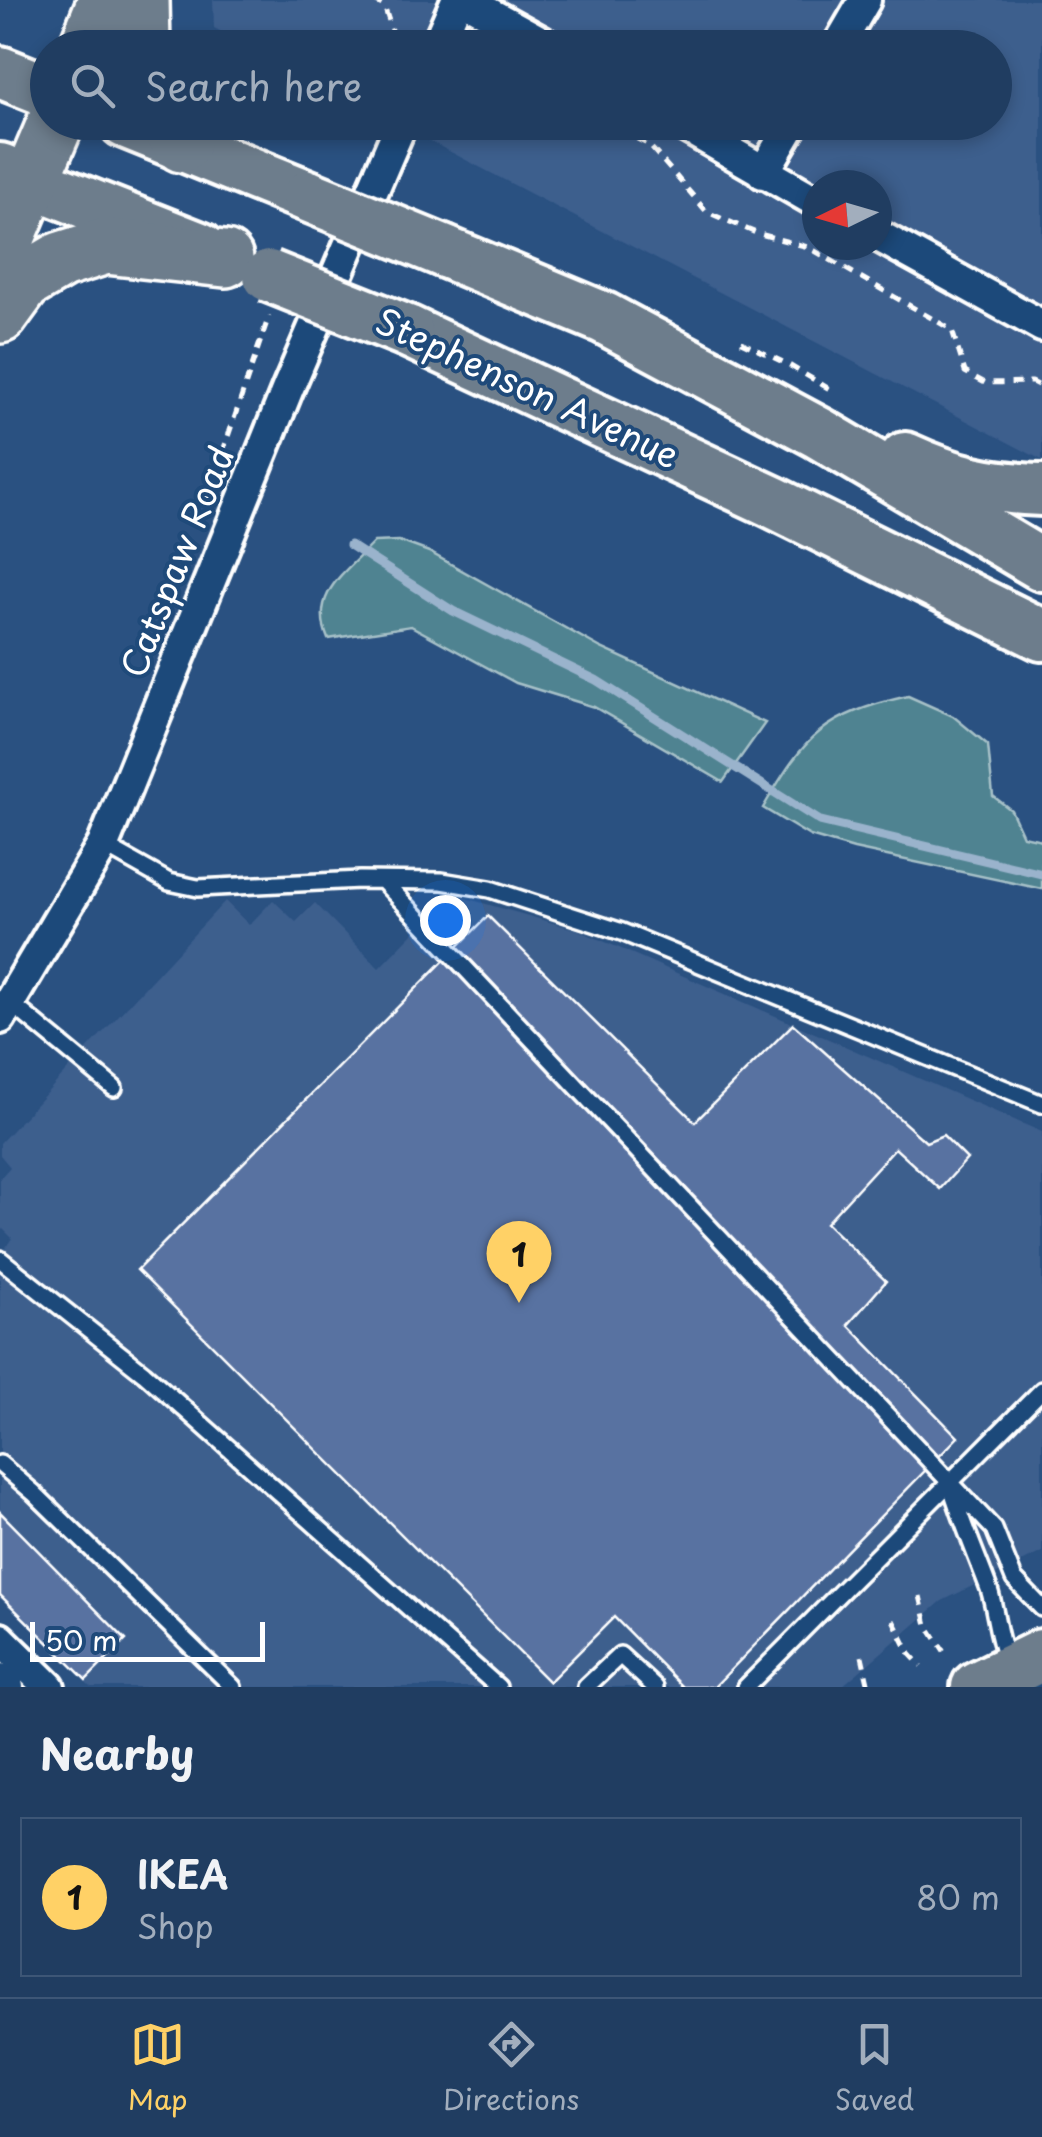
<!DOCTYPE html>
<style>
body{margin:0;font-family:"Playpen Sans",sans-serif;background:#284467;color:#f1f3f6}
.compass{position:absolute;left:802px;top:170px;width:90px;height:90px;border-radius:50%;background:#203d61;box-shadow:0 5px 15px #0003;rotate:265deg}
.scale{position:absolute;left:30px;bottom:25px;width:235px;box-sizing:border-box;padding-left:10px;border:5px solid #fff;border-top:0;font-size:28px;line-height:35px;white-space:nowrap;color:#fff;-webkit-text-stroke:8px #1f4a7a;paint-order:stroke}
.you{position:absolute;left:445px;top:920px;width:35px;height:35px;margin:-25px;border:8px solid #fff;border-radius:50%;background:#1a73e8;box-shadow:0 0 0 15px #1a73e833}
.badge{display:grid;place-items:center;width:65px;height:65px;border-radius:50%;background:#ffd166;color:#111;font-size:32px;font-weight:700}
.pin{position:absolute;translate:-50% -82px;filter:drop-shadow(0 2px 5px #0008)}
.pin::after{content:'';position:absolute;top:52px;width:35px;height:30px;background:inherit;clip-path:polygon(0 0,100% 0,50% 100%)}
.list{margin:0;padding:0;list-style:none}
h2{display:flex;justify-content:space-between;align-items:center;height:130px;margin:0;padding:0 40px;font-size:42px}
h2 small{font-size:32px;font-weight:400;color:#a2aebd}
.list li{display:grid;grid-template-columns:65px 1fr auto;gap:30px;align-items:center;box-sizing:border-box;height:160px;margin:0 20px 20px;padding:0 20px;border:2px solid #3d5676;border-radius:0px}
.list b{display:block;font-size:38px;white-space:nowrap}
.list p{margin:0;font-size:32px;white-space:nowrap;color:#a2aebd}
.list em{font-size:32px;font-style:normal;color:#a2aebd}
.icon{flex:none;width:55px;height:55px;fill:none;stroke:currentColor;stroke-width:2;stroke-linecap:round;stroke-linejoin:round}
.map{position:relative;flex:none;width:1042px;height:1687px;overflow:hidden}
.search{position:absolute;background:#203d61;box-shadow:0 5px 15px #0003;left:30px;right:30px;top:30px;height:110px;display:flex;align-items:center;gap:25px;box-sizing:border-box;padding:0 35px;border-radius:55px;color:#a2aebd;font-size:38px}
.sheet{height:310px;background:#203d61}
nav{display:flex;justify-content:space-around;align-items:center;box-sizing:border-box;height:140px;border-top:2px solid #3d5676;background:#203d61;font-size:28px;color:#a2aebd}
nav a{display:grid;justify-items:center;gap:5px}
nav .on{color:#ffd166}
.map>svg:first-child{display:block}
</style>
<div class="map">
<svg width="1042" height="1687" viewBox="0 0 1042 1687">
<rect width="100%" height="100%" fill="#2a5181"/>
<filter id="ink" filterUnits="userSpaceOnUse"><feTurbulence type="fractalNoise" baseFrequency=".01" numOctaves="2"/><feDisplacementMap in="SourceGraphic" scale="20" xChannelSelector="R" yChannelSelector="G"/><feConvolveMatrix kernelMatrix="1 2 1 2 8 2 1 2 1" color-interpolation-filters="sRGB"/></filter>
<g filter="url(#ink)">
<path fill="#3c5e8d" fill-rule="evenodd" d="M213 0H1042V460L395 123 994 122V48L251 47 214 28ZM817 185H877V245H817Z
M451 894 578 930 1042 1132V1552L942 1601 841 1687H91L0 1598V1256L12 1238 0 1226V1178L10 1167 0 1155V1143L225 901 249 925 273 900 296 922 315 903 379 968Z"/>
<path fill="#4f8391" stroke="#a7c1c8" stroke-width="2.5" d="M399 541 429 552 601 648 765 723 723 782 594 707 516 683 411 626 328 639C309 594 345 573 374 542Z
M908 696 953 716 988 745 993 796 1011 810 1023 836 1042 840V889L854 849 810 836 763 808C805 735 824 715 908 696Z"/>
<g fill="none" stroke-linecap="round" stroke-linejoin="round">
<path stroke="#9ab3cc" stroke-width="9" d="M350 545 453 611 596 680 820 821 1042 874"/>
</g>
<path fill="#5872a1" stroke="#fff" stroke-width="2.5" d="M488 916 695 1122 793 1024 926 1142 943 1135 967 1159 940 1189 895 1148 826 1223 886 1281 848 1325 958 1437 714 1687H683L614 1617 549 1682 137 1270Z
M0 1512 126 1640 86 1680 0 1595Z"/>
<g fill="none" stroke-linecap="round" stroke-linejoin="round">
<g stroke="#fff" stroke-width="22">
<path id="service" d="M103 845 169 882 198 888 360 880 442 881 490 889 622 932 1042 1104
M384 882 994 1529 1014 1579 1042 1608
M11 1003 114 1088
M0 1259 144 1373 498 1687
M0 1464 34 1493 233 1687
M951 1486C962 1522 976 1554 989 1589 996 1610 997 1636 1006 1657 1014 1672 1026 1679 1042 1684
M586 1687 620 1655 655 1687
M746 1687 1042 1390"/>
</g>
<g stroke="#fff" stroke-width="38">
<path id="minor" d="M465 0 552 48
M436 48 457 0
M837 48 865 0
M678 122 817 202
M763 173 793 122
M877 235 1042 326
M0 1018 103 845 288 388 402 122
M0 1639 49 1687
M0 1679 8 1687"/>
</g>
<g stroke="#fff" stroke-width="58">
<path id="primary" d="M0 72 48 91
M125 122 308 196
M0 169 200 248
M445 252 604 318 819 433 1042 565
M407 331 773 502 1042 635
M905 458C955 481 988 488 1042 490
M977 1687 1042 1655"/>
</g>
<g stroke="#fff" stroke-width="62">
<path id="motorway" d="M141 0 142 48
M87 48 106 0
M166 122 182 144
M0 254 56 122
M0 315 24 282 61 260 106 246 225 259"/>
</g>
<path stroke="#fff" stroke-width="5" stroke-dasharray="10 8" stroke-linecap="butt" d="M373 0 384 6 398 48
M605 122 649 145 707 212 756 233 808 247 952 330 965 372 985 383 1032 382 1042 387
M741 342 787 364 833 391
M205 504 269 316
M920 1596 927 1625 944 1651
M893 1620 910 1654 921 1666
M862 1656 869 1687"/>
<use href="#service" stroke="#1f4a7a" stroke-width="15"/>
<use href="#minor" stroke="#1f4a7a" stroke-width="30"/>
<use href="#primary" stroke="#6d7d8c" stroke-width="50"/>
<use href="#motorway" stroke="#6d7d8c" stroke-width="55"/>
<g stroke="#fff" stroke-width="58" stroke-linecap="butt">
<path id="primary-bridge" d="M308 196 445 252
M269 276 407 331"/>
</g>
<use href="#primary-bridge" stroke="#6d7d8c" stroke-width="50"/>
</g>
</g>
<g text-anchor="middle" stroke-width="8" stroke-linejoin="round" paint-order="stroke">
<g font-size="35" fill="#fff" stroke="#1f4a7a">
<text transform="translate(527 389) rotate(25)" y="12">Stephenson Avenue</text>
<text transform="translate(178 562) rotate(-68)" y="12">Catspaw Road</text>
</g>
</g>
</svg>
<svg class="compass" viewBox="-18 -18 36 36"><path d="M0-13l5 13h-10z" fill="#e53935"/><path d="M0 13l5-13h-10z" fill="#a2aebd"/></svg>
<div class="scale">50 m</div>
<div class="you"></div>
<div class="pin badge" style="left:519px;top:1303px">1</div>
<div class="search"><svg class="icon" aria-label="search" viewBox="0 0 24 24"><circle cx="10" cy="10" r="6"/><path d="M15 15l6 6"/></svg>Search here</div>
</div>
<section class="sheet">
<h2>Nearby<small></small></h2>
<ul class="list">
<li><span class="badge">1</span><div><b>IKEA</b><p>Shop</p></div><em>80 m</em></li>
</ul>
</section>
<nav>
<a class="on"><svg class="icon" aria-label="map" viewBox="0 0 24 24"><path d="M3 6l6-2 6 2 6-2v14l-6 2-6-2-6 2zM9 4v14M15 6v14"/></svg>Map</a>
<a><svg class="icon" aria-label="directions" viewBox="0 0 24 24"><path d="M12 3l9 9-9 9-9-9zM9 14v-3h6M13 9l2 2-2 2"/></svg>Directions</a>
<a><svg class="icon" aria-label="saved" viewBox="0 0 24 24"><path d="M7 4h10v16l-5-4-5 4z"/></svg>Saved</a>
</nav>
